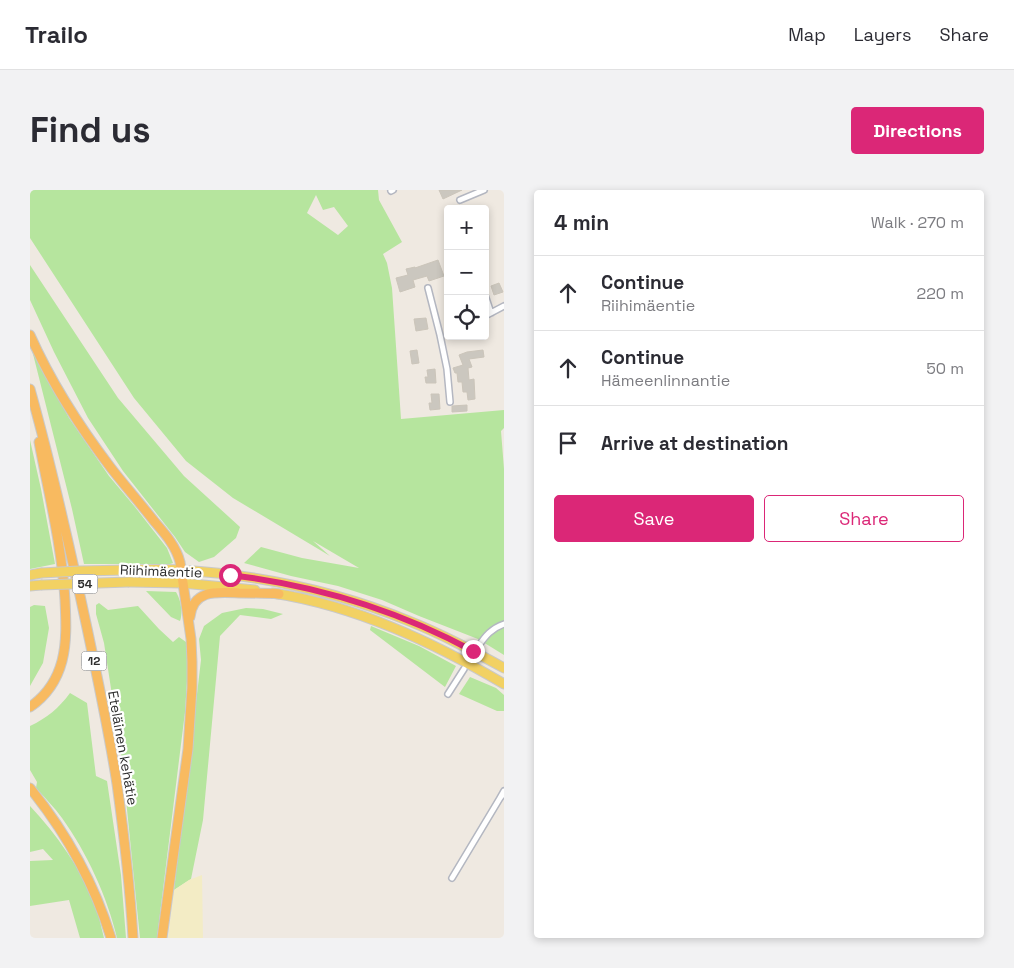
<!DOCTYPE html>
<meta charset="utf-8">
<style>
body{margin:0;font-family:"Space Grotesk",sans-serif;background:#f2f2f3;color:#2b2b33}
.controls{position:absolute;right:15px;top:15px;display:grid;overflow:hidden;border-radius:5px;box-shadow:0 2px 8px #0003}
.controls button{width:45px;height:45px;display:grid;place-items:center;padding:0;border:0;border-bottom:1px solid #e1e1e2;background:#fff;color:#2b2b33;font:25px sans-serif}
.stop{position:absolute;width:15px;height:15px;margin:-11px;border:4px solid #db2777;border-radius:50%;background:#fff}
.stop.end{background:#db2777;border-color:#fff;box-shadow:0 1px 5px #0008}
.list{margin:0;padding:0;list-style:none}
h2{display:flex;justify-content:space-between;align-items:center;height:65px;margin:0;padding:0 20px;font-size:21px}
h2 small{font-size:16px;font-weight:400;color:#7c7c81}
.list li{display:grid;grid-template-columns:32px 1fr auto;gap:15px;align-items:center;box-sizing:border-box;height:75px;padding:0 20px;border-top:1px solid #e1e1e2}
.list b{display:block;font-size:19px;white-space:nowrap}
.list p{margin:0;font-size:16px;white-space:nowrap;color:#7c7c81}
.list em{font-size:16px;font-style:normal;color:#7c7c81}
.actions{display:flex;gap:10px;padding:15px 20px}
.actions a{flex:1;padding:11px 0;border:1px solid #db2777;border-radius:5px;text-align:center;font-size:18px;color:#db2777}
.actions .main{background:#db2777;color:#fff}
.icon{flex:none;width:28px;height:28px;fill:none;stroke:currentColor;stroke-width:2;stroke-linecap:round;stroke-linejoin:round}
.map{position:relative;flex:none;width:474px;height:748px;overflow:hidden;border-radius:5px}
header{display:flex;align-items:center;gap:30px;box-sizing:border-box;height:70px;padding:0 25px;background:#fff;border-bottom:1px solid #e1e1e2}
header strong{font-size:24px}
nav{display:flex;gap:28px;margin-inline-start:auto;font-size:18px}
.intro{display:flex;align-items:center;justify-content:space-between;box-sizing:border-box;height:120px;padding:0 30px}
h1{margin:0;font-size:35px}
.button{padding:12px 22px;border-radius:5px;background:#db2777;color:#fff;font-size:18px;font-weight:700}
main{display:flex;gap:30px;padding:0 30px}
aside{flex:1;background:#fff;border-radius:5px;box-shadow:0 2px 8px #0003}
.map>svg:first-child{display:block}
</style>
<header>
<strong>Trailo</strong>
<nav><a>Map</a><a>Layers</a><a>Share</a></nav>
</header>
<div class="intro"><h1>Find us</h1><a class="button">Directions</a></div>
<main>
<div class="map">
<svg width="474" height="748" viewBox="0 0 474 748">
<rect width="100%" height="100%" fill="#efe9e1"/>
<path fill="#b6e59e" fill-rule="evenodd" d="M0 0H348L349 10 372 52 353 64 357 73 362 98 371 229 474 220V238L471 241 474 279V465L448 449 389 426 352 410 308 396 261 386 214 373 231 357 272 368 329 378 283 351 300 366 203 308 156 271 104 208 0 48ZM286 5 293 20 304 17 318 36 308 45 277 23Z
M0 75 88 208 154 286 210 337 206 348 184 367 169 372 155 362 145 347 93 281 58 228 24 162 0 110Z
M2 160 39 228 79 286 105 317 137 358 143 373 140 374H54L42 319Z
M0 250 11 299 25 374 0 379Z
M116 401 146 402C151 410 153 423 150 431L141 427Z
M69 413 78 420 108 416 129 439 143 452 149 447 156 452 158 476 155 522 127 748H110L92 570 74 453 66 424V415Z
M4 415 15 416 19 438 13 473 0 496V417Z
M216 418 233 419 253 424 241 429 210 425 190 446 173 630 161 689 144 700 171 470 169 449 174 436 192 423Z
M341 436 389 456 426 476 415 497 340 440Z
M440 487 466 498 474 505V521H467L429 504Z
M40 503 57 513 66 586 77 591 91 685 96 748H87C77 706 57 663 32 628 24 617 15 608 6 598L7 592 0 580V536C17 528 29 518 40 503Z
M0 616C27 645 50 677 65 715 69 725 71 737 74 748H50L39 710 0 716V671L23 670 13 659 0 662Z"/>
<path fill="#f3ecc5" d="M172 685 173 748H138L144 700 159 690Z"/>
<path fill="#cbc7bf" stroke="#cbc5ba" d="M409 0H432L413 9Z
M408 70 414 86 399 91 397 86 383 90 385 97 370 102 366 88 378 85 376 79 385 77V78Z
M469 93 473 102 464 105 461 96Z
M396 128 398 139 386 141 384 129Z
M387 160 389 173 382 174 380 161Z
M453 160 454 167 439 169 442 177 438 178 439 190 444 189 445 209 438 210 437 202H433L432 192H428L427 183H425L423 178 433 175 429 165 437 162Z
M405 179 406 193H396L395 187H398L397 180Z
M401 204H409L410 219 400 220 399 213H402Z
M437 215V221L422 222V216Z"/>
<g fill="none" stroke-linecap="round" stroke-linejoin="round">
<g stroke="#b4b7c1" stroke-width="8">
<path id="minor" d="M361 1 363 0
M430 10 454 0
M398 98 410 145 417 179 420 212
M455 105 461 123
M455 126 474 116
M448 457C455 446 462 438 474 434
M441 468 442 466
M418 504 434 479
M474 601 470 608 474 603
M422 688 470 608"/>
</g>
<g stroke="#c9c9c9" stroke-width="11">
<path id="primary" d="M98 380C115 380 133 379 151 380 229 385 307 401 379 431 412 444 443 461 474 478
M0 385 11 383
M99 392 152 393 225 400
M0 396 11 395
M243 403C326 416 403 452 474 494"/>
</g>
<g stroke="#c9c9c9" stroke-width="11">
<path id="trunk" d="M0 145C21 192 49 236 81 278 95 296 110 313 124 331 135 344 146 356 150 372L161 449 162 472V497L158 559 132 748
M0 199C22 278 40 358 57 438 68 490 79 542 87 594 94 645 100 697 103 748
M160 427C163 399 187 402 209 403 222 403 235 403 249 404
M0 517C16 506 27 490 32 471 37 452 36 430 35 410 32 357 19 305 9 252
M0 598C37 644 64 692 81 748"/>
</g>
<use href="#minor" stroke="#fff" stroke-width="5"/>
<use href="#primary" stroke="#f2d163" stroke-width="9"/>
<use href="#trunk" stroke="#f8ba60" stroke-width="9"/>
<g stroke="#c9c9c9" stroke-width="11" stroke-linecap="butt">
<path id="primary-bridge" d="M11 383 49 381 98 380
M11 395 99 392"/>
</g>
<use href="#primary-bridge" stroke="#f2d163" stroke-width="9"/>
</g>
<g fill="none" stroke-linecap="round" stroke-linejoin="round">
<path stroke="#db2777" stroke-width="6" d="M200 385C285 395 367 420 443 461"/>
</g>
<g text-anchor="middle" stroke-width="4.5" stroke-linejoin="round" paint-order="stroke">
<g fill="#fff" stroke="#6d6d6d" stroke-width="1">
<rect x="42.5" y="384.5" width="25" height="19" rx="4"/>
<rect x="51.5" y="461.5" width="25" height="19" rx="4"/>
</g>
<g font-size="12" font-weight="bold" fill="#2e2e2e">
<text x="55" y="398">54</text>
<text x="64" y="475">12</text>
</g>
<g font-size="14" fill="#2e2e2e" stroke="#fff">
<text transform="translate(131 381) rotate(2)" y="5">Riihimäentie</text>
<text transform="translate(93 558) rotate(80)" y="5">Eteläinen kehätie</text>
</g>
</g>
</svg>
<div class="controls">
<button>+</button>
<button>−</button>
<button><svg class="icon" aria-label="locate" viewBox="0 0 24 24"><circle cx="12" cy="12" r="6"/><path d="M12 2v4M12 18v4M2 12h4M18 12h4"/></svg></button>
</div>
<div class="stop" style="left:200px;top:385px"></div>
<div class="stop end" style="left:443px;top:461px"></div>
</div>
<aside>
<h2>4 min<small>Walk · 270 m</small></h2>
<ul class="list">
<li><svg class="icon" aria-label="ahead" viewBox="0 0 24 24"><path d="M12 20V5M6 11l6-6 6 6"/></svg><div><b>Continue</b><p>Riihimäentie</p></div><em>220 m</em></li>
<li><svg class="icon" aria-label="ahead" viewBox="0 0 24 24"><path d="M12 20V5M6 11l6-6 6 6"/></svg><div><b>Continue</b><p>Hämeenlinnantie</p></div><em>50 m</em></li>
<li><svg class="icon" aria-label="arrive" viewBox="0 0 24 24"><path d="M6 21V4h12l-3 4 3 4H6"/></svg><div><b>Arrive at destination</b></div></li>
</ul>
<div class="actions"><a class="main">Save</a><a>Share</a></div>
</aside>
</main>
